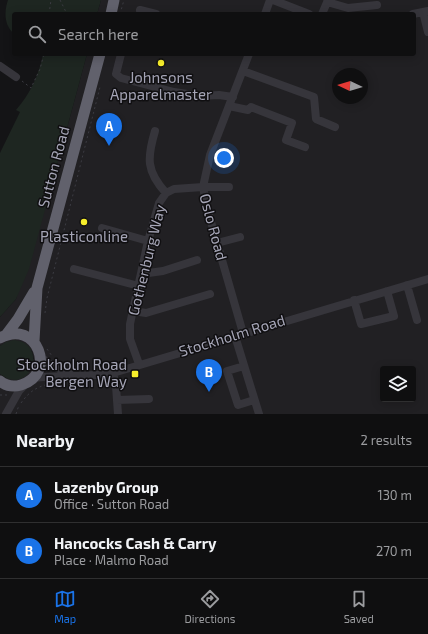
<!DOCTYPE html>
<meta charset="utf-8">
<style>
body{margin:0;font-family:"Exo 2",sans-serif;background:#1d1d1e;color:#f1f3f6}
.controls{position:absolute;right:12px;bottom:12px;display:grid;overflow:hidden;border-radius:4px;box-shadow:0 2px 10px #0003}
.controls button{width:36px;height:36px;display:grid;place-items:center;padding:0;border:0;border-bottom:1px solid #2f2f30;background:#0f0f10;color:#f1f3f6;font:20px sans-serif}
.compass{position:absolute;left:332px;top:68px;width:36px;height:36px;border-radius:50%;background:#0f0f10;box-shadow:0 2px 10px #0003;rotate:274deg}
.you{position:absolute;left:224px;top:158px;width:14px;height:14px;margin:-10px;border:3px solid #fff;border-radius:50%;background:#1a73e8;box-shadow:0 0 0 6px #1a73e833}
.badge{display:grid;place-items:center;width:26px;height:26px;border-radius:50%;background:#1a73e8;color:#fff;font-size:13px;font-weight:700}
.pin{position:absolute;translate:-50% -33px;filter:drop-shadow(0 1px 2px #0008)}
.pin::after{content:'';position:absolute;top:21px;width:14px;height:12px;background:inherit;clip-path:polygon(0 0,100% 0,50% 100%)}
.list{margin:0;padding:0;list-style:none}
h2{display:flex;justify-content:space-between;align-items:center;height:52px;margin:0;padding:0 16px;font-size:17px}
h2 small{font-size:13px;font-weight:400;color:#9b9c9f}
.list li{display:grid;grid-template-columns:26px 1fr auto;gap:12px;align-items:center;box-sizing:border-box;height:56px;padding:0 16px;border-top:1px solid #2f2f30}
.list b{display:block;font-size:15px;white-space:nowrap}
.list p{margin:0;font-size:13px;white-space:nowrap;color:#9b9c9f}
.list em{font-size:13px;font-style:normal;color:#9b9c9f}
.icon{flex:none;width:22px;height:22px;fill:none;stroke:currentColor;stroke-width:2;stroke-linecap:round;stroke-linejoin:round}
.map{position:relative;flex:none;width:428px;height:414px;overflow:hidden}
.search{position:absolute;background:#0f0f10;box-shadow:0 2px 10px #0003;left:12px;right:12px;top:12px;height:44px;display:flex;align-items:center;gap:10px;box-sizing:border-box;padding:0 14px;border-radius:4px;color:#9b9c9f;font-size:15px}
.sheet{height:164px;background:#0f0f10}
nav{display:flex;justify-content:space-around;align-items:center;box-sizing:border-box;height:56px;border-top:1px solid #2f2f30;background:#0f0f10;font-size:11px;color:#9b9c9f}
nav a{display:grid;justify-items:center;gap:2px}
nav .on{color:#1a73e8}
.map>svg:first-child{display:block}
</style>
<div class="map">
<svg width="428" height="414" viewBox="0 0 428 414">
<rect width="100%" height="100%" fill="#141416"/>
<path fill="#212023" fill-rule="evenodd" d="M101 0H428V414H0V374L5 378 34 359 32 351 10 341 0 346V317L16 299 60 154 87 54H414V14H97ZM338 74H362V98H338ZM383 369H413V399H383Z"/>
<path fill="#1e2621" d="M8 0H101L97 14H14V34C4 25 4 12 8 0Z
M43 54H87L29 269 16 299 0 317V153L20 112 16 110C30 94 39 75 43 54Z
M14 340C50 344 30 397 0 374V346L6 342Z"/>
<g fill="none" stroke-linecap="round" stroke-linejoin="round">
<path stroke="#3b3b42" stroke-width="1" stroke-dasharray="2 3" stroke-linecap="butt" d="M60 0 67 14
M49 14 51 0
M120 14 124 0
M22 81 31 88 40 69 44 54
M45 313 47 298 100 87
M47 349 52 356
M0 395H9
M21 403C29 392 36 387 49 384
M16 414 19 405"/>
<path stroke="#36353b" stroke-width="8" d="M273 0 309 14
M327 2 348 8 377 5
M140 10 156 14
M423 12 428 32
M265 14 270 0
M322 14 328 0
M413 14 428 11
M121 54 116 74 121 78 174 92 200 96 219 95 233 97
M0 66 16 77
M243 71 314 97 316 119 335 127
M229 106 248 110 251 107 292 123 286 140 305 147
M155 131C147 158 146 171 166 193
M102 228 148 241
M217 243 240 237
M74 269 139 286
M141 274 163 271 197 260
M407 285 417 320
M354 300 361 324 394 316 387 291
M133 311 146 313 210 294
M243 333 207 208 203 187 210 155 249 54
M235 336 259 414
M41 357 51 365 70 374
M139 364 130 339V324L148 241 159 203 166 193 174 189 203 187H229
M244 366 227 371 238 405 254 400
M113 373 116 386 118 414
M33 378C60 374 86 378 113 373L428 279
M117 400 149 399
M6 414 19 391 26 384"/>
<path stroke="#61616c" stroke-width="11" d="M111 14 114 0
M6 335 18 319 34 292
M0 338C37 318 58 374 21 385 14 387 6 386 0 381
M34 341 37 288 100 54"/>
</g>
<g fill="#f7ee2b" stroke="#100f11" stroke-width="1.5">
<circle cx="161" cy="63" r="4"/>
<circle cx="84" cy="222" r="4"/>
<rect x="131" y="370" width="8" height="8" rx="2"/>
</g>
<g text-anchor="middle" stroke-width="3" stroke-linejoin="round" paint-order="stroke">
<g font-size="15" fill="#a5a5b6" stroke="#100f11">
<text x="161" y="83">Johnsons<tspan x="161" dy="17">Apparelmaster</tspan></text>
<text x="84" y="242">Plasticonline</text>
<text x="127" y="370" text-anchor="end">Stockholm Road<tspan x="127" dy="17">Bergen Way</tspan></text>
</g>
<g font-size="15" fill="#a5a5b6" stroke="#100f11">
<text transform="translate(54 167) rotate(-75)" y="5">Sutton Road</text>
<text transform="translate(213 227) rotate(75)" y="5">Oslo Road</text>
<text transform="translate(147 260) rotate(-76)" y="5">Gothenburg Way</text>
<text transform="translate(232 336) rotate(-17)" y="5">Stockholm Road</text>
</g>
</g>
</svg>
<div class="controls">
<button><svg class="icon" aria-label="layers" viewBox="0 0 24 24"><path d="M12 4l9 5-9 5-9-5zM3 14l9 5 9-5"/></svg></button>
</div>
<svg class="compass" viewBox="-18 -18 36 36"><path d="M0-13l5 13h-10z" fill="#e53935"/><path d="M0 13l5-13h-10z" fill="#9b9c9f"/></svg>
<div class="you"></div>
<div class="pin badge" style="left:109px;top:146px">A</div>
<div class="pin badge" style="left:209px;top:392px">B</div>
<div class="search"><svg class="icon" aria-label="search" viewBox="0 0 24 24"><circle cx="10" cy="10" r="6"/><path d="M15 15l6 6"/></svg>Search here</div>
</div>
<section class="sheet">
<h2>Nearby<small>2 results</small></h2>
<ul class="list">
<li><span class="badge">A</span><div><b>Lazenby Group</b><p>Office · Sutton Road</p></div><em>130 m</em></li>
<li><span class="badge">B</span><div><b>Hancocks Cash &amp; Carry</b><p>Place · Malmo Road</p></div><em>270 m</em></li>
</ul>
</section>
<nav>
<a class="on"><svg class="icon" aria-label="map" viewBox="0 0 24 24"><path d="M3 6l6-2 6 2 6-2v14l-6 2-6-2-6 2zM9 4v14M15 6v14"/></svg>Map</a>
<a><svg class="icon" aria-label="directions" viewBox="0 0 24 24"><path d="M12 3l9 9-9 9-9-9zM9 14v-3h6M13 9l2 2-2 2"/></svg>Directions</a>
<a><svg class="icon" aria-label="saved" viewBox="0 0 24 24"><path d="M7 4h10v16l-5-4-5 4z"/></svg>Saved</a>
</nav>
